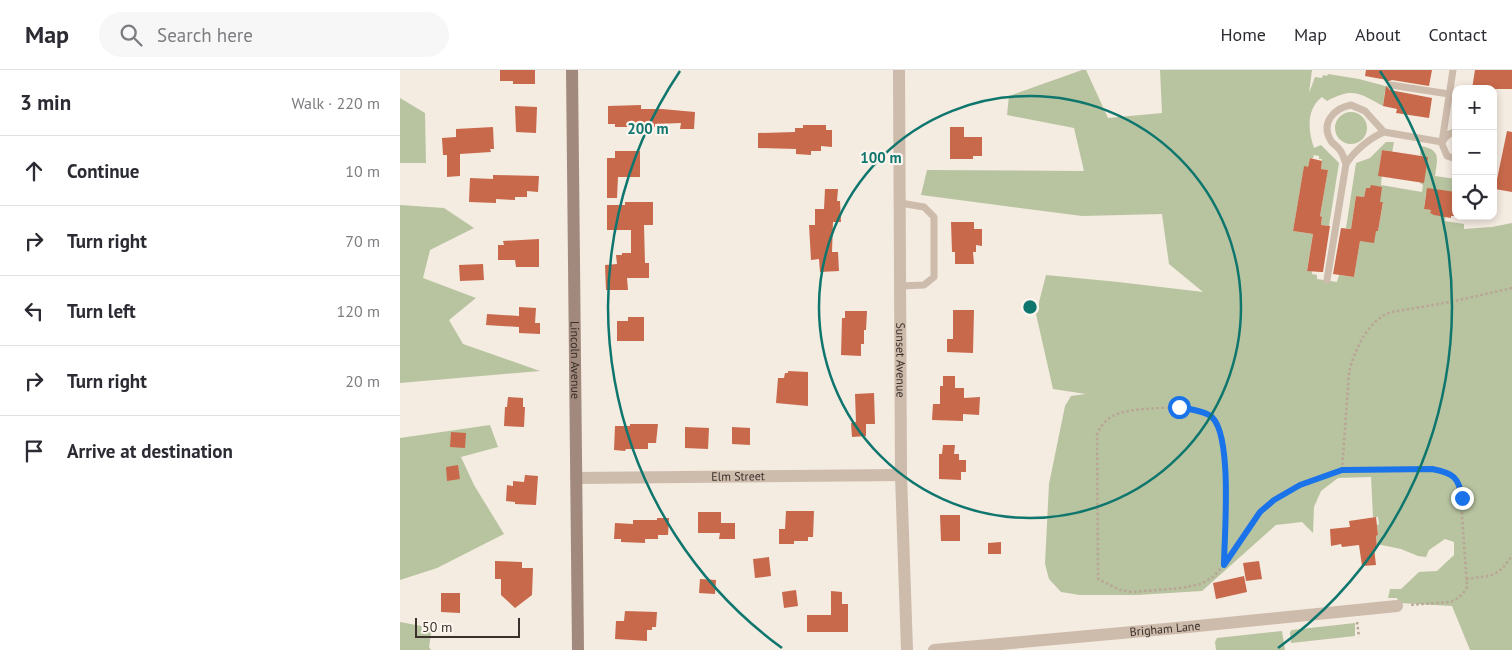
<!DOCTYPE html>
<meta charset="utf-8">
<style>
body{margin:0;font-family:"PT Sans",sans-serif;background:#f7f7f7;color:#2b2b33}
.controls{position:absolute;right:15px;top:15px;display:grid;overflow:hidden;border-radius:10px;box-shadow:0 2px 8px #0003}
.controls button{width:45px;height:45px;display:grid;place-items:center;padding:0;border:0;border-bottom:1px solid #e1e1e2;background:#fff;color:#2b2b33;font:25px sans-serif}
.scale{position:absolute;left:15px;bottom:12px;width:105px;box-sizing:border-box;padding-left:5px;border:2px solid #3b302b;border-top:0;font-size:14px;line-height:18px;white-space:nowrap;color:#3b302b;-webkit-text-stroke:4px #fbf5ee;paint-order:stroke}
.stop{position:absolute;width:15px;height:15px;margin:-11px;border:4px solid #1a73e8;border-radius:50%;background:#fff}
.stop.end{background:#1a73e8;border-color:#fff;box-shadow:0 1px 5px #0008}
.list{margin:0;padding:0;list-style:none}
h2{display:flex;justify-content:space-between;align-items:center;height:65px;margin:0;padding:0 20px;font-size:21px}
h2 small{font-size:16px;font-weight:400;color:#7c7c81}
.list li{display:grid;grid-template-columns:32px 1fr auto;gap:15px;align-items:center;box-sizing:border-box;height:70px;padding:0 20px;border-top:1px solid #e1e1e2}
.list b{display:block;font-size:19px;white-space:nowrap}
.list em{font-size:16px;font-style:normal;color:#7c7c81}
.icon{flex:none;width:28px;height:28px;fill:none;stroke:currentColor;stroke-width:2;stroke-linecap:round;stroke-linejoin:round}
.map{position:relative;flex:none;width:1112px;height:580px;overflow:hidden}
header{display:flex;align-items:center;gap:30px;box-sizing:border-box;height:70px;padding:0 25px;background:#fff;border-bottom:1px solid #e1e1e2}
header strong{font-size:24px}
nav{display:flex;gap:28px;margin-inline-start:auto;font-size:18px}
.search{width:350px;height:45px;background:#f7f7f7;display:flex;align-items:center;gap:12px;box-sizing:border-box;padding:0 18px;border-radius:28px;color:#7c7c81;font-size:19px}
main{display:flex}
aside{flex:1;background:#fff}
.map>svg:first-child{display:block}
</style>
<header>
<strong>Map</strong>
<div class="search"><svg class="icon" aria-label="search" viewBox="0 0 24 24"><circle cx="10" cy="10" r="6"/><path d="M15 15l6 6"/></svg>Search here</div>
<nav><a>Home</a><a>Map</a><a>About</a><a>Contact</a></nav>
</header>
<main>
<aside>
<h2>3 min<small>Walk · 220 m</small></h2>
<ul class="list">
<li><svg class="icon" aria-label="ahead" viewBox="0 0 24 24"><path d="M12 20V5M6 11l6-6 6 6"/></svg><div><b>Continue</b></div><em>10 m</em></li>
<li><svg class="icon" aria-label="right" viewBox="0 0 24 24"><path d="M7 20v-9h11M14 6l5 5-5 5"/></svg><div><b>Turn right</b></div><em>70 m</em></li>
<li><svg class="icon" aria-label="left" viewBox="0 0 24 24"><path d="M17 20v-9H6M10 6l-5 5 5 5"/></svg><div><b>Turn left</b></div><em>120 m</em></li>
<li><svg class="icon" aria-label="right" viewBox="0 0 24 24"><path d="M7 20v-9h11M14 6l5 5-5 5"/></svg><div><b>Turn right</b></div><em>20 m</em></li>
<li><svg class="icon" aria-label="arrive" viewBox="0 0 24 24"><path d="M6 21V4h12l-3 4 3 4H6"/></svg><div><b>Arrive at destination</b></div></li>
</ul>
</aside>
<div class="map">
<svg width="1112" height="580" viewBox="0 0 1112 580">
<rect width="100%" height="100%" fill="#f4ebe1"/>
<path fill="#b8c4a0" d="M682 0H686L708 48 762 43 760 0H912L909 23 915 7 922 8 923 5 927 6 928 4 959 9 989 17V21H985L983 36C959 23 953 17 927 31L922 27C906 39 908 61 914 78L921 75 939 93 929 156 921 155 922 147 920 146 928 100 921 99 922 89H919V86L914 85 913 88H910L908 97H904L893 161 913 164 907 200 912 201V204L917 205V209L937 212 939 205 954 207 960 171 976 161H978L983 133 980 132 970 118H966L964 127 956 126 951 159 946 158 956 93 970 88 986 72H994L992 83 989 81 982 80 979 102 982 104 981 115 1022 122 1023 115 1020 113 1024 87 1020 85 1021 76C1042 80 1037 89 1035 106L1056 109V122L1026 123 1024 139 1031 140 1030 143 1034 144V145H1046L1045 151 1064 154V159L1092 157 1112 153V580H1070L1052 536 999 533 997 528H988L990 519H1001L1019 502 1037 501 1054 485V472L1045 469 1029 480 1026 487 1018 486 1001 479 977 474 976 466 978 465 977 455 979 454 978 447H973L971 407 938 408 921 421 914 437 913 463 902 452 876 455 802 521 737 525H680L661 522 649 509 645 494 649 414 665 336 671 326 686 324 653 319 636 244 646 205 718 212 803 222 769 194 762 144 682 146 521 125 527 100 684 101 674 58 607 45 609 26Z
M0 28 25 43 26 93H0Z
M935 58a16 16 0 1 1 32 0a16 16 0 1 1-32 0Z
M0 135 44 138 74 158 30 180 23 208 76 228 49 250 63 274 140 301 0 313Z
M90 355 98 377 61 387 74 415 104 464 37 498 0 510V368Z
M0 552 32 558 29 577 31 580H0Z
M955 553V566L891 573 890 562 892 560Z
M882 561 885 580H816L815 572 817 568Z"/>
<path fill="#c8694b" d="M100 0H135V14H113V11H100Z
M966 0H1032L1029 16 992 10 987 12V10L965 6Z
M1075 0H1112V19H1072Z
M986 16 990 20 1032 28 1029 48 996 43 997 39 983 36Z
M241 35V39H262L295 42 294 59H280L281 53 255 54V57H215V54H208V36Z
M115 36 137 37 136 63 116 62Z
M403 55H426V60H432V77L421 76V81H411V85L396 84V79L358 78V63L395 62V58H403Z
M93 57 94 79H90L91 82 60 84V106L47 107V85H43L42 68 56 67V59Z
M550 57H564V67H582V86H573V89H550Z
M1107 61 1112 62V122L1095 119Z
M982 80 1028 87 1024 113 978 106Z
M215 81H240V107H218L217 128H207V88H215Z
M910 88 922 91 921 99 928 100 920 146 922 147 921 155 930 156 923 202H921L907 201 913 164 893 161 904 96 908 97Z
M93 105 139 106 138 122 127 121V127H115V130L96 129V133L69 132 70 108 93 109Z
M971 115 982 117 980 132H983L978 161H976L974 173 960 171 954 207 933 204 941 158 951 159 956 126 964 127 966 118H970Z
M1027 118 1056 122V143H1054V146H1051V148L1034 145 1030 143 1031 140 1024 139Z
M425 119H438L437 131H440L441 152H433L432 182H438L439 201 420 202 419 189 411 190 409 155H415V139H424Z
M225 132H253V155H244L245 193H249V208H227L228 220H206L205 195 217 194 216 185H222V183H231V160H207V135H225Z
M551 152H574V159H582V176L576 175V182H573L574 194H555V182H552Z
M139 169V197H116L115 190H98V175H104L103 171Z
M83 194 84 210 60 211 59 195Z
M119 237 136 238 135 253H140V264L119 263V257L86 255 87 244 119 246Z
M553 240H574L573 283 547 282V269H553Z
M445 241H467L466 260H464V274H461V286L441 285 442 248H445Z
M228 247H244V271H217V251H228Z
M388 301 408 302V336L376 333 378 308H384L385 303H388Z
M543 306H555V318H564V328L580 327 579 345 563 344V351L532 350 533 334H540V316H543Z
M474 323 475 354H466V366L452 367 451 353 456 352 455 324Z
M108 327 123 328V337H125L124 357 104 356 105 337H107Z
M230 354H258L256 373H248V379H226L225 381 214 380 215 356H230Z
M285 357 309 358 308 379 285 378Z
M332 357 350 358V375L332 374Z
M51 362 66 363 65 378 50 377Z
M543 375H555L554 384H559V390H566V402H561V410L539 409V384H542Z
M58 395 60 409 47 411 46 397Z
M125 405 138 406 136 435 115 434V432L106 431 107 415 113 416V411L124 412Z
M386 441H414L413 467H408V471H394V474H379V459H385Z
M298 442H321V453H335V469H319L320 463H298Z
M540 445H560V471H541Z
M976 447 978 465 976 466 977 477 974 478 976 495 962 496 959 475 942 477 941 474 931 476 930 459 950 457 949 451Z
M257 448H269L268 465H258V469H245V473L221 472V469H214L215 453 233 454V450H257Z
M601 472V484H588V473Z
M369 487 371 506 355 508 353 489Z
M95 491 122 492V498H133L132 525 115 538 101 525V509H95Z
M859 491 862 509 846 511 843 493Z
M844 506 847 522 816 529 813 513Z
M300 509 316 510 315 524 299 523Z
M396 520 398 536 384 538 382 522Z
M431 521 442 522V534H448V562H407V545H431Z
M41 523H60V543L41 542Z
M225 541 257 542 256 557H252V560H247V571L215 569 216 551H224Z"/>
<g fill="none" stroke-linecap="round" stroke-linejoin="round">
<path stroke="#b9a596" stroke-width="2.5" stroke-dasharray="2.5 2.5" stroke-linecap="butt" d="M942 400 949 302C954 281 969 248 992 242L1050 232 1112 218
M824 495C824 466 834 363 810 346 806 343 800 343 796 341 777 336 762 338 743 339 723 341 704 344 697 365L698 509 720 520 732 522 782 518 801 514 813 507 824 495 836 474 860 442 874 430 900 415 942 400 1032 399C1046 402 1053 404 1060 416L1067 517C1063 525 1058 529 1050 532L1009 535
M1066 509C1092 505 1098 508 1112 485
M957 552 959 567"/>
<path stroke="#cdbbac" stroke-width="7" d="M991 15 1049 24
M951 35 965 41 984 62C970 68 954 81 946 94 944 89 943 83 939 79 937 76 933 74 931 71 920 53 934 38 951 35Z
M984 62 1042 72 1053 0
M1056 62C1050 62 1043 68 1042 74L1047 86 1056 89
M500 133 524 137 534 147V207L524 215 501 216
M927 210 946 94"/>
<g stroke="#cdbbac" stroke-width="12">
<path id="s1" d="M499 0 501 405 507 580"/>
<path id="s2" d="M176 408 501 405"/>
<path id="s3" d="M534 580 788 557 997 536"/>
</g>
<path stroke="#a18a7d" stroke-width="12" id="s4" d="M172 0 178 580"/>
</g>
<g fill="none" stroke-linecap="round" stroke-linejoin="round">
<path stroke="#1a73e8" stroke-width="6" d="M779 337C788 339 801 340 809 345 834 358 824 468 824 495L860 442 874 430 900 415 942 400 1032 399C1053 403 1059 407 1062 428"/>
</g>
<g fill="none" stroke="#0f766e" stroke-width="2.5">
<circle cx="630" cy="237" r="211"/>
<path d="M382 578A422 422 0 0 1 280 1M980 1A422 422 0 0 1 878 578"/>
</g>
<g text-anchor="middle" stroke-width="4.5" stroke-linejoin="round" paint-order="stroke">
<g font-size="12" fill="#3b302b" stroke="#fbf5ee">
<text dy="4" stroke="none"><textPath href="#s4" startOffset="290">Lincoln Avenue</textPath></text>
<text dy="4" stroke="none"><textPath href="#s1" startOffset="290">Sunset Avenue</textPath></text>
<text dy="4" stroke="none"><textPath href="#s2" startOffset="162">Elm Street</textPath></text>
<text dy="4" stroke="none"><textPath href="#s3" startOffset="232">Brigham Lane</textPath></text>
</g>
</g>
<circle cx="630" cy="237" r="8" fill="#0f766e" stroke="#fbf5ee" stroke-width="2.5"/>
<g font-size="15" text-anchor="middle" font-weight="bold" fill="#0f766e" stroke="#fbf5ee" stroke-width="4.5" stroke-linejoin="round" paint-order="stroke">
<text x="248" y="64">200 m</text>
<text x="481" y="93">100 m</text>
</g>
</svg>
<div class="controls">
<button>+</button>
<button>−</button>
<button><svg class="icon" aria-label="locate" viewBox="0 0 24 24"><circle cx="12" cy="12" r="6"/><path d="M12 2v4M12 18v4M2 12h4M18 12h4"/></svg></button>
</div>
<div class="scale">50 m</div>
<div class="stop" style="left:779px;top:337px"></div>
<div class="stop end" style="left:1062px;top:428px"></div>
</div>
</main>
